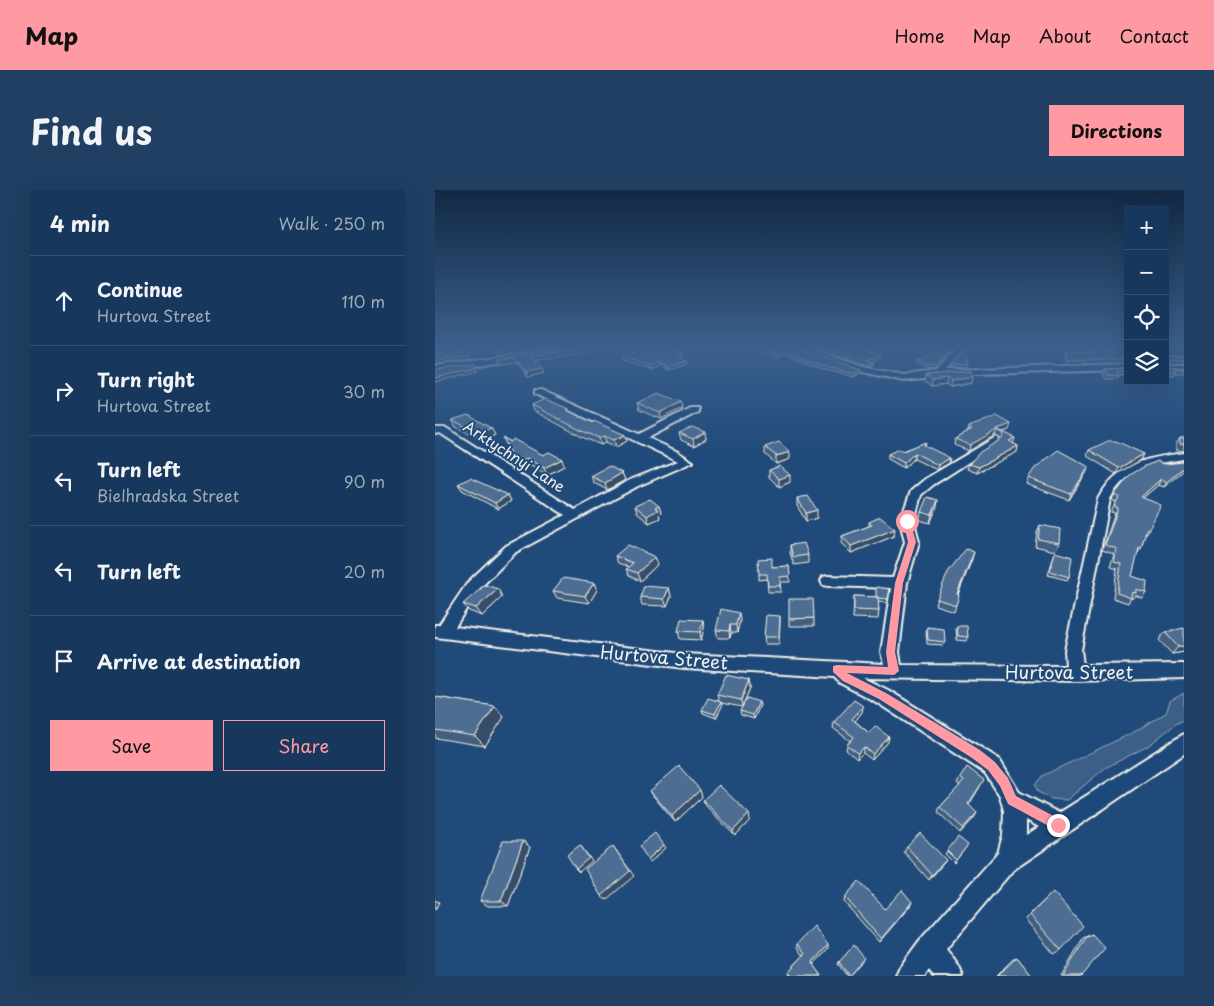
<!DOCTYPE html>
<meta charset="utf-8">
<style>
body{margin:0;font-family:"Playpen Sans",sans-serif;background:#203f62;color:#f1f3f6}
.controls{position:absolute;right:15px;top:15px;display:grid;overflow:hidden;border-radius:0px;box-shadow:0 5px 20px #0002}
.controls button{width:45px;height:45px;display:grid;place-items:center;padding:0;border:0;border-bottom:1px solid #365272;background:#17385c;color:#f1f3f6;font:25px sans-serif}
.stop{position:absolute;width:15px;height:15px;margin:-11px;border:4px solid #ff9aa2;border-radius:50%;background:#fff}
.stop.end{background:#ff9aa2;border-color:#fff;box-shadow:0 1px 5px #0008}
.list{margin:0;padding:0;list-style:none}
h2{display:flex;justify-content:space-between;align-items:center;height:65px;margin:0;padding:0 20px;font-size:21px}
h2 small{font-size:16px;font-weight:400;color:#9eacbb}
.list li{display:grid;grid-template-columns:32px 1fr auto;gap:15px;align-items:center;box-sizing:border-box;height:90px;padding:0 20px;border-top:1px solid #365272}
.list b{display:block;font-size:19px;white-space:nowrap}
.list p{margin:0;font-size:16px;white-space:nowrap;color:#9eacbb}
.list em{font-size:16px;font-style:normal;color:#9eacbb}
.actions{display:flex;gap:10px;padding:15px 20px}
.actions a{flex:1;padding:11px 0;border:1px solid #ff9aa2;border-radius:0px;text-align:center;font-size:18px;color:#ff9aa2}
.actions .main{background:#ff9aa2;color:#111}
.icon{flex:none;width:28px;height:28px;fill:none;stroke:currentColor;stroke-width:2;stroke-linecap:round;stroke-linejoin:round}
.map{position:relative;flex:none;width:749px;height:786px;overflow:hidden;border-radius:0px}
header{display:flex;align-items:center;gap:30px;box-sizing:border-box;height:70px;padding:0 25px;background:#ff9aa2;color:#111}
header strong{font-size:24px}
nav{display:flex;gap:28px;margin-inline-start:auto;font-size:18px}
.intro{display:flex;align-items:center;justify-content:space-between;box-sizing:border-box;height:120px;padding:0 30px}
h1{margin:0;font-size:35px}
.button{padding:12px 22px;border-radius:0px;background:#ff9aa2;color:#111;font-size:18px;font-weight:700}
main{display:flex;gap:30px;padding:0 30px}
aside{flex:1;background:#17385c;border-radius:0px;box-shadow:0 5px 20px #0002}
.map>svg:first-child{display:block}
</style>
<header>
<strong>Map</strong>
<nav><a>Home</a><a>Map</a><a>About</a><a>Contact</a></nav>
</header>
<div class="intro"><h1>Find us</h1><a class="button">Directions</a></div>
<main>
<aside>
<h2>4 min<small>Walk · 250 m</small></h2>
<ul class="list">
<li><svg class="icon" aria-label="ahead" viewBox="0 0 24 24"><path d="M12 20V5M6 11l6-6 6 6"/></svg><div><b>Continue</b><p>Hurtova Street</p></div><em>110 m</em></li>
<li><svg class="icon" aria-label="right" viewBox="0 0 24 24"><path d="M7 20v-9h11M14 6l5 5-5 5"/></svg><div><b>Turn right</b><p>Hurtova Street</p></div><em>30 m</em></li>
<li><svg class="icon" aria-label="left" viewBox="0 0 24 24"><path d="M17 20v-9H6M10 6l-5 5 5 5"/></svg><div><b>Turn left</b><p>Bielhradska Street</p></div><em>90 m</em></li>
<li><svg class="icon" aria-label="left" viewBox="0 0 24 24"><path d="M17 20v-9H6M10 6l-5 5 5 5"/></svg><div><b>Turn left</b></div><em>20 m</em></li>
<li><svg class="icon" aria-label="arrive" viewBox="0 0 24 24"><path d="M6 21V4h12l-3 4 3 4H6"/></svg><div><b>Arrive at destination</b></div></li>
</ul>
<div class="actions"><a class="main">Save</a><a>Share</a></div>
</aside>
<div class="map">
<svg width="749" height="786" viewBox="0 0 749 786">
<rect width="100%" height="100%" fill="#1f4a7a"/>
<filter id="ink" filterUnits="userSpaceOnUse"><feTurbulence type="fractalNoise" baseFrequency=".02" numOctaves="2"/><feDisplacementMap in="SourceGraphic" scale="10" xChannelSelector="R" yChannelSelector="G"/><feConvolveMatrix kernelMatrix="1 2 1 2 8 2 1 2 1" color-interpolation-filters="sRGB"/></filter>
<g filter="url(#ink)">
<path fill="#3a5f88" stroke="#97a8b8" d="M749 503V530L742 533 713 556 670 578 632 610 617 609 603 602 600 595 607 586 699 542 731 523 735 511Z"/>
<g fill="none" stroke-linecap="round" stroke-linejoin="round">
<g stroke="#f4f1e8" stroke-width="4">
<path id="minor" d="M137 156H166L0 182V176Z
M354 156H367L428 177 469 185 501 181 524 156H532L510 180 693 174V180L541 184 469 191 423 181Z
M730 174H749V180H730Z
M100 200H106L204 244 255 218H263V222L213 248 241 261 258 272 203 296 81 362 43 400 20 437 249 464 449 474 446 462 456 398 393 396 388 395 386 391 388 387 393 386 458 388 470 352 465 331 476 301 490 289 561 247 566 250 565 252 498 295 486 305 479 331 484 352 472 393 464 462 466 475 631 476 630 460 663 309C683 273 710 268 749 263V269C716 274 692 278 675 309L646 460 648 475 749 474V488L640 491 428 488 453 500 564 569 584 602 624 623 749 544V564L578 680 511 759 524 777 528 786H499L494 780 490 786H461L465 777 485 750 563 663 568 645 569 621 565 606 550 583 441 512 405 493 399 487 249 478 0 447V435H4L33 392 71 356 130 325 5 243 0 244V238H11L140 320 195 290 243 271 100 204ZM591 630 604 637 591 645Z"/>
</g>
<use href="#minor" fill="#1f4a7a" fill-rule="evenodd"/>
</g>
<path fill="#425f7e" stroke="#f4f1e8" d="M293 156H359L425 183 419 187 388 179 350 163 344 167 309 158 304 160Z
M374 156H435L430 159 446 165 445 168 438 171 439 175 437 177Z
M687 156H693V173L632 174 630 163 631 160 656 162 657 160 671 161H688L686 158Z
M152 163 100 170 107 179 109 183 93 187 82 172 66 174 64 169Z
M247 163 248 166 246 167 252 174 234 180 226 175 216 180 188 171 187 167Z
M515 163 500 179 494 180 482 175V172Z
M730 165H749V173L731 172Z
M533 174 532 177 514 178 515 175Z
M730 176 749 178V183H740L739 185H730Z
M693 178V185H684L683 189H671L668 183 670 179Z
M536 181V193L515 197 511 194 497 196 490 191 491 185Z
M202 213 247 218 226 229 204 220Z
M97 215 134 219 135 222 158 233 190 245 192 251 181 257 171 252 166 255 147 247 99 221Z
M17 230 56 238 60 245 48 250 21 237Z
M534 237 574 240 568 242 580 248 578 253 583 256 582 262 542 283 532 279 534 274 566 249 560 245 534 261 519 255 520 249 533 241Z
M270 242 271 249 259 256 246 250 244 243Z
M68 248 129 276 112 285 96 275 89 278 82 274Z
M745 248H749V261L741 260V254Z
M491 252 490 256 514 273 502 280 479 269 469 278 453 269V264L468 261Z
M330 257 355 269 341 274 330 264Z
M654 260 709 264 706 270 681 284 652 266Z
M749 272V280L729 297 723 295 708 308 714 339 711 345 710 344 706 359 702 364 697 386 711 402 707 408 700 405 697 409 696 408 693 413 678 408 682 379 675 377 679 364 667 360 680 323 676 322 681 312 677 310 679 305 729 274Z
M334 280 355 292 344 297 334 287Z
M187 283 190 290 172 300 159 293 156 286Z
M651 283 634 310 591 294 593 288Z
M23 294 73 305 76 311 63 319 27 300Z
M362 308 382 328 371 331 362 316Z
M200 316H224L226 323 224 325 225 328 214 333 202 323Z
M502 317 495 333 484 330 486 322Z
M434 332 459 346 416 363 406 353 407 346 434 336Z
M605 335 624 353 620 361 600 356 602 342Z
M355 355 373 365V373L359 375 355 363Z
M620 362 634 387 632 390 613 385Z
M180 366 220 367 223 374 205 391 194 386 191 379 193 377 183 373Z
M537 369 523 405H524L519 421 500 415 502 409Z
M354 376 355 392H345L346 402H333L332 389 324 390V384L337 377Z
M159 393 162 400 154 413 122 408 118 401Z
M234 398 236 406 232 416 207 415 205 407Z
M63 399 67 407 47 426 34 421 28 414Z
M454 399 452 413 443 412 444 421 443 429 418 428 419 406 441 407Z
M345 426V433L344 454H330L329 447Z
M379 428V436H354V429Z
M268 430 269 438 266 450 245 449 243 441Z
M305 430 302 443H296L295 448H283L281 440Z
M522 436 533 447 532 451 522 450 521 439Z
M492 437 510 452 508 455 492 454 491 441Z
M730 442 749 462 737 464 724 450Z
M314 490 315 498 307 517 286 513 287 516 281 528 268 523 267 520 284 512 282 505Z
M0 507 60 516 69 527 50 556 0 548Z
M325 515 319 529 306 525 305 521Z
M428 516 427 522 420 531 434 543 453 552 437 570 428 563 422 569 411 560 412 555 415 551 398 538 399 532Z
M525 588 546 595 534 615 539 628 525 643 503 622 505 617 525 596 522 594Z
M265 600 267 607 240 632 219 607 215 601Z
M268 610 315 630 300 646 271 616Z
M88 651 95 657 73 716H53L45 711Z
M533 655 519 673 510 664 512 661Z
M472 657 511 670 507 675 494 690 469 662Z
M618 702 626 760 619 764 590 729Z
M410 707 450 719 475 716 444 752 409 712Z
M657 744 646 786H626L648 748Z
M362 754 393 759 378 775 386 786H355L353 782 368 766 362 758Z
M582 767 597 786H561L577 770Z
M428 770 414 786H412L403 774 404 772Z"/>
<path fill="#364d66" stroke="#f4f1e8" d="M99 156H130L65 165 63 161Z
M304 156H308L309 158 304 160Z
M427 156H435L425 160V157Z
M151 159 152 163 99 171 97 166Z
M349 160 350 163 344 167 343 164Z
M516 160 515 163 500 179 494 180 495 177Z
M247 163 248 166 243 168 242 165Z
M446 165 445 168 435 173 433 170Z
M35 166 37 169 0 174V171Z
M252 171V174L234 180 233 177Z
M225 172 226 175 216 180 215 176Z
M440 172 439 175 437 177V173Z
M42 178 43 181 0 192V188Z
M107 179 109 183 93 187 91 182Z
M426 180 425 183 419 187V184Z
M537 187 536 193 515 197 516 191Z
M512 188 511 194 497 196 498 190Z
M246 212 247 218 226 229 225 223Z
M576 234 574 240 567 242 562 240 560 245 534 261 535 255 562 239Z
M56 238 60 245 48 250 44 243Z
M270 242 271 249 259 256 258 249Z
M190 245 192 251 181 257 179 250Z
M169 246 171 252 166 255 164 248Z
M580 248 578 254 574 251Z
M583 256 582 262 542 283 544 277Z
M355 262V269L341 274V266Z
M480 263 479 269 469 278V273Z
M709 264 706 270 681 284 684 278Z
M93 268 96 275 89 278 86 271Z
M515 268 514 273 502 280 503 275Z
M127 269 129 276 112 285 109 278Z
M654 277 651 283 634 310 636 304Z
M749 277V280L729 297 732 292Z
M187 283 190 290 172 300 170 293Z
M355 285V292L344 297V289Z
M726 289 723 295 703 312 706 307Z
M73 305 76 311 63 319 60 313Z
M503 310 502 317 495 333 497 325Z
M224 316 226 323 224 325 225 328 214 333 212 326 220 318Z
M382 320V328L371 331V323Z
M460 339 459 346 416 363V356Z
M539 362 537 369 520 411 522 404Z
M220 367 223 374 205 391 202 383Z
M159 393 162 400 154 413 150 406Z
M234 398 236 406 232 416 229 409Z
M63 399 67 407 47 426 41 418Z
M304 423 305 430 302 443 301 435Z
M268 430 269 438 266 450 265 442Z
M295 435 296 443 295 448 294 441Z
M749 456V462L737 464 743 457Z
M314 490 315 498 307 517 306 510Z
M286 512 287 516 281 528 280 524Z
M324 512 325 515 319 529 318 525Z
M60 516 69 527 50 556 40 546Z
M428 516 427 522 417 535V529Z
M454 547 453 552 437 570 438 564Z
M429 557 428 563 422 569 423 563Z
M265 600 267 607 240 632 237 626Z
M542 623 539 628 525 643 528 638Z
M314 624 315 630 300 646 298 641Z
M88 651 95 657 73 716 66 711Z
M145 655 157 671 144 682 141 679Z
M229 655 231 658 215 672 213 669Z
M178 656 199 686 171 710 166 706Z
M511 670 507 675 494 690 497 685Z
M0 710 4 712 0 720Z
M477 712 475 716 444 752 446 749Z
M393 755V759L377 776V773Z"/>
<path fill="#4d6e92" stroke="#f4f1e8" d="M63 156H99L63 161 62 157Z
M147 156H149L151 159 97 166 107 179 91 182 80 168 64 169Z
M210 156H230L247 163 242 165 252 171 233 177 225 172 215 176 187 167 211 159Z
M317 156H359L426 180 419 184 388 176 349 160 343 164Z
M385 156H427L425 157 446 165 433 170 440 172 437 173Z
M667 156H669L671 161 692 160 689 156H693V169L633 170 631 160 658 163 657 160 662 161Z
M23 159 25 163 33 161 35 166 0 171V165Z
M512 159 516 160 501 176 495 177 482 172Z
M526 163 531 164 533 174 515 175Z
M730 165H749V169L732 168 730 175Z
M40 174 42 178 0 188V180Z
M730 176 749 178V179H739L741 181H730Z
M693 178V182L682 181 684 186 673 185 670 179Z
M536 181 537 187 516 191 512 188 498 190 491 185Z
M224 203 246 212 225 223 202 213Z
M110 209 134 219 131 220 158 233 159 231 190 245 179 250 169 246 164 248 145 240 97 215Z
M33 225 56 238 44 243 17 230Z
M562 226 576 234 562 239 580 248 574 251 583 256 544 277 534 274 545 262 568 248 569 244 562 240 535 255 520 249 537 239 534 237Z
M257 237 270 242 258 249 244 243Z
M68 248 76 252 78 249 108 265 114 262 127 269 109 278 93 268 86 271 78 267Z
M745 248H749V254H745Z
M673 251H681L709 264 684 278 654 260Z
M344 252 355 262 341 266 330 257Z
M491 252 489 255 515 268 503 275 480 263 469 273 453 264 464 259 468 261Z
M623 260 654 277 636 304 593 288 600 278Z
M723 271 729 274 749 272V277L732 292 726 289 706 307 726 315 714 339 712 338 706 359 704 358 697 386 712 391 711 402 701 399V403L697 402 696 408 682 403 686 374 679 372 682 359 670 355 683 318 679 316 684 307 679 305 695 285 710 276Z
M174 276 187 283 170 293 156 286Z
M345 276 355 285 344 289 334 280Z
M35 288 73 305 60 313 23 294Z
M373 306 382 320 371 323 362 308Z
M492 307 503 310 497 325 486 322Z
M215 309 224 316 220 318 223 320 212 326 200 316Z
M445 327 460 339 416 356 407 346 437 335 434 332Z
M605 335 625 339 624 353 603 349Z
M369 353 373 365 358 367 355 355Z
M193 355 220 367 202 383 191 379 198 373 180 366Z
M531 359 539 362 522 404 524 405 521 415 502 409 513 382Z
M620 362 637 367 634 387 615 381Z
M337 368V377L354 376 355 386 345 387V396H333L332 384H324L323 369Z
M128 388 159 393 150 406 118 401Z
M50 395 63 399 41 418 28 414Z
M209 396 234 398 229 409 205 407Z
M441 397 454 399 452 409 443 408V407H441Z
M419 406 443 407 444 421 419 420Z
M354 409H378L379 428 354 429Z
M286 419 304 423 301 435H295L294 441 281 440Z
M331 425 345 426 344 447H329Z
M246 429 268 430 265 442 243 441Z
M522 436H532L533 447 523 446Z
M492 437 509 439 510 452 493 450Z
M749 438V456L743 457 730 442Z
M291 485 314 490 306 510 282 505Z
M0 507 60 516 40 546 0 540Z
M273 508 286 512 280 524 267 520Z
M312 508 324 512 318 525 305 521Z
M419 510 428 516 417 529 434 543 440 536 454 547 438 564 429 557 423 563 412 555 419 547 399 532Z
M244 576 265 600 237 626 215 601Z
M532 577 549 590 533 614 542 623 528 638 505 617 529 591 525 588Z
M284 595 314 624 298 641 268 610Z
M220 643 229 655 213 669 204 656Z
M485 643 511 670 497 685 472 657Z
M523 647 533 655 521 670 512 661Z
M68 651H88L66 711H45Z
M145 655 154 668 141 679 132 665Z
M178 656 195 681 166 706 150 679Z
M424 691 450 719 467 700 477 712 446 749 410 707Z
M618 702 648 736 626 760 595 725Z
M379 736 393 755 377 773 386 786H356L353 782 370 764 362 754Z
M657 744 670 758 646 786H628L652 746 653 747Z
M419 755 429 768 414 786 404 772Z
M582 767 597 786H562Z"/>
</g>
<linearGradient id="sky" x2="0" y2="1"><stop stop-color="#112943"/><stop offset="0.59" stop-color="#3c608d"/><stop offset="1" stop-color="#3c608d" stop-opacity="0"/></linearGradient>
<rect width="749" height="266" fill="url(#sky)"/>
<path fill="#ff9aa2" d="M472 329 475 331 481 352 468 393 460 462 464 481 459 485 412 483 451 503 545 560 560 572 573 588 581 606 628 631 629 635 628 639 623 641 619 639 573 614 565 596 553 580 537 568 444 509 408 491 398 482V476L402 475 453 477 451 462 460 393 473 352 468 331Z"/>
<g text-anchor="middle" stroke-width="4" stroke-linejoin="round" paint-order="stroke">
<g font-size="15" fill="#f4f1e8" stroke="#1f4a7a">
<text transform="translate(79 267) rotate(33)" y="5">Arktychnyi Lane</text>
</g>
<g font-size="18" fill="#f4f1e8" stroke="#1f4a7a">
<text transform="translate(229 468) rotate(5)" y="6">Hurtova Street</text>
<text x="634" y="489">Hurtova Street</text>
</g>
</g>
</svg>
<div class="controls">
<button>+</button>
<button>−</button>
<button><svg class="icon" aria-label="locate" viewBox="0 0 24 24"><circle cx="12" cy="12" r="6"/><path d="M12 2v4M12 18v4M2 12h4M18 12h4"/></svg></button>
<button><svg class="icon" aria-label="layers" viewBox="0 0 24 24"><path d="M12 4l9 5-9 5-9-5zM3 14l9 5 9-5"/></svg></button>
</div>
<div class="stop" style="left:472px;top:331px"></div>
<div class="stop end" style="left:623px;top:635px"></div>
</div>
</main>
